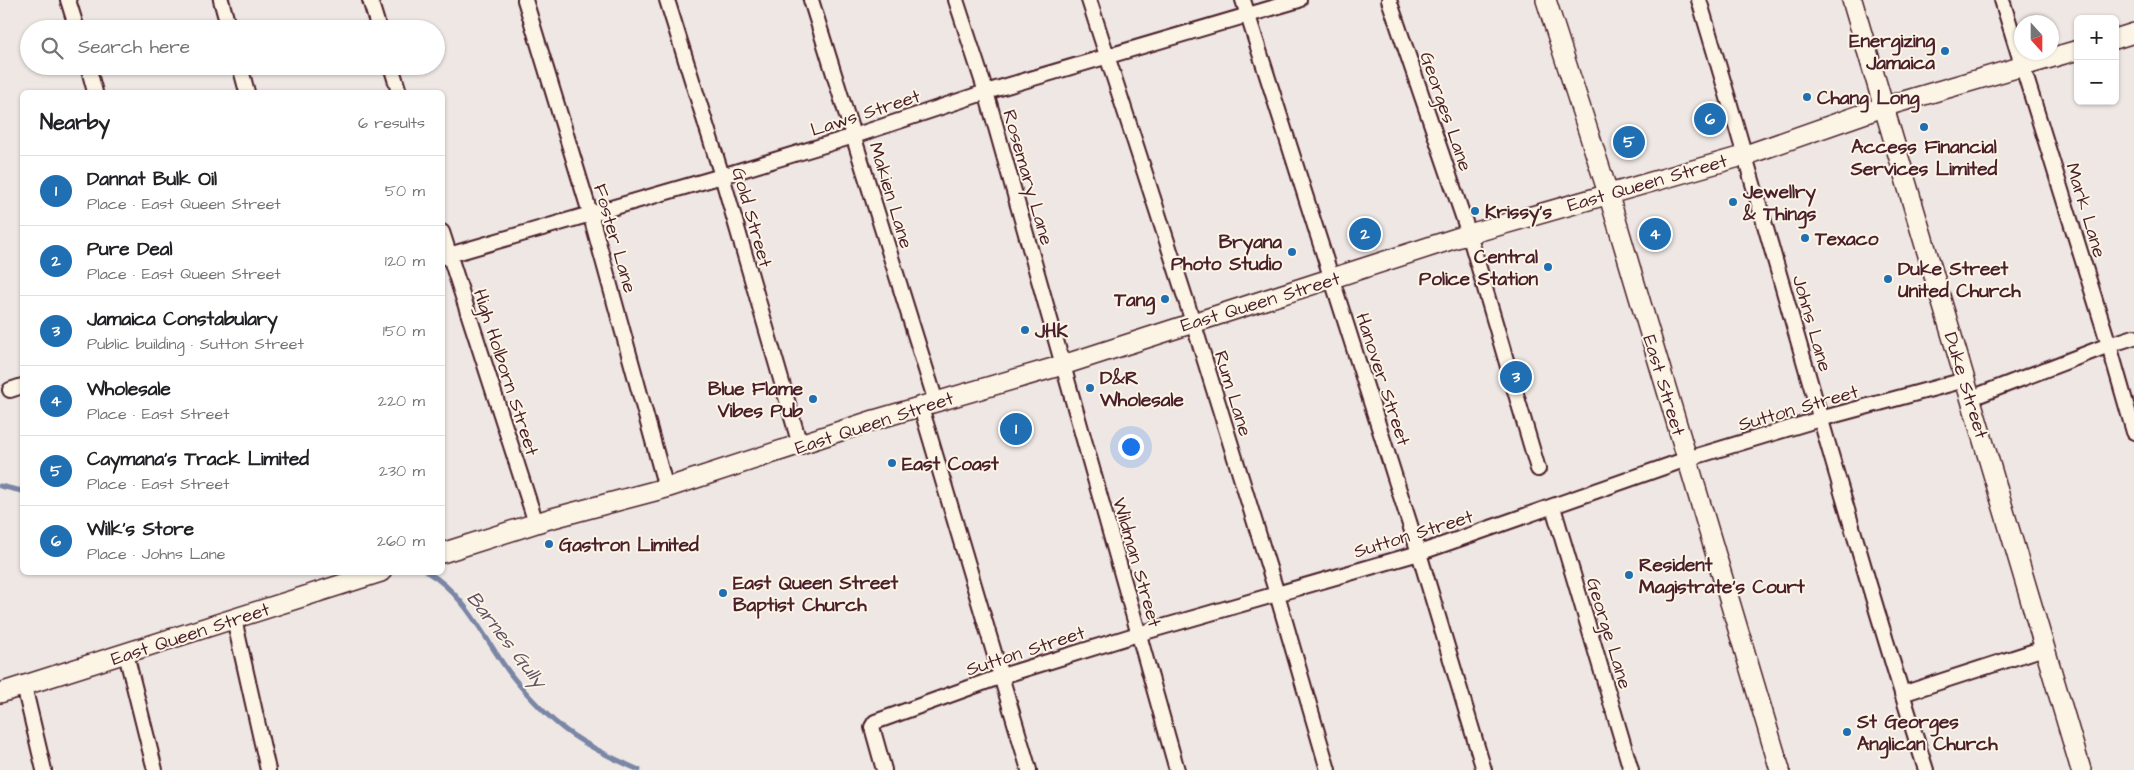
<!DOCTYPE html>
<meta charset="utf-8">
<style>
body{margin:0;font-family:"Architects Daughter",sans-serif;background:#f2f2f2;color:#202124}
.controls{position:absolute;right:15px;top:15px;display:grid;overflow:hidden;border-radius:8px;box-shadow:0 1px 4px #0004}
.controls button{width:45px;height:45px;display:grid;place-items:center;padding:0;border:0;border-bottom:1px solid #e0e0e0;background:#fff;color:#202124;font:25px sans-serif}
.compass{position:absolute;left:2014px;top:15px;width:45px;height:45px;border-radius:50%;background:#fff;box-shadow:0 1px 4px #0004;rotate:159deg}
.you{position:absolute;left:1130px;top:446px;width:18px;height:18px;margin:-12px;border:4px solid #fff;border-radius:50%;background:#1a73e8;box-shadow:0 0 0 8px #1a73e833}
.badge{display:grid;place-items:center;width:32px;height:32px;border-radius:50%;background:#1f6fb2;color:#fff;font-size:16px;font-weight:700}
.pin{position:absolute;translate:-50% -50%;border:2px solid #fff;box-shadow:0 1px 5px #0006}
.list{margin:0;padding:0;list-style:none}
h2{display:flex;justify-content:space-between;align-items:center;height:65px;margin:0;padding:0 20px;font-size:21px}
h2 small{font-size:16px;font-weight:400;color:#757577}
.list li{display:grid;grid-template-columns:32px 1fr auto;gap:15px;align-items:center;box-sizing:border-box;height:70px;padding:0 20px;border-top:1px solid #e0e0e0}
.list b{display:block;font-size:19px;white-space:nowrap}
.list p{margin:0;font-size:16px;white-space:nowrap;color:#757577}
.list em{font-size:16px;font-style:normal;color:#757577}
.icon{flex:none;width:28px;height:28px;fill:none;stroke:currentColor;stroke-width:2;stroke-linecap:round;stroke-linejoin:round}
.map{position:relative;flex:none;width:2134px;height:770px;overflow:hidden}
.search{position:absolute;background:#fff;box-shadow:0 1px 4px #0004;left:20px;top:20px;width:425px;height:55px;display:flex;align-items:center;gap:12px;box-sizing:border-box;padding:0 18px;border-radius:28px;color:#757577;font-size:19px}
.panel{position:absolute;background:#fff;box-shadow:0 1px 4px #0004;left:20px;top:90px;width:425px;height:485px;border-radius:8px}
.map>svg:first-child{display:block}
</style>
<div class="map">
<svg width="2134" height="770" viewBox="0 0 2134 770">
<rect width="100%" height="100%" fill="#eee7e4"/>
<filter id="ink" filterUnits="userSpaceOnUse"><feTurbulence type="fractalNoise" baseFrequency=".02" numOctaves="2"/><feDisplacementMap in="SourceGraphic" scale="10" xChannelSelector="R" yChannelSelector="G"/><feConvolveMatrix kernelMatrix="1 2 1 2 8 2 1 2 1" color-interpolation-filters="sRGB"/></filter>
<g filter="url(#ink)">
<g fill="none" stroke-linecap="round" stroke-linejoin="round">
<path stroke="#7a86a5" stroke-width="5" d="M0 486 22 491
M427 572C465 594 484 638 509 672 519 686 545 714 559 725 579 742 614 759 639 770"/>
<g stroke="#4a1f2b" stroke-width="18">
<path id="street" d="M68 0 77 29
M221 0 229 29
M370 0 379 29
M525 0 590 213 666 488
M667 0 722 176 800 445
M811 0 936 402
M956 0 986 92 1177 770
M1089 0 1193 322 1277 594 1328 770
M1243 0 1419 553 1484 770
M1389 0 1469 234 1538 469
M1699 0C1776 256 1845 515 1926 770
M2002 0 2109 345 2134 432
M88 66 95 92
M240 66 247 92
M391 66 399 92
M442 232 536 523
M442 257 722 176 854 136 986 92 1299 0
M10 390 22 386
M1971 398 2109 345 2134 337
M921 407 1029 770
M1553 507 1631 770
M234 619 268 770
M126 654 155 770
M24 686 44 770
M1902 694 2044 648
M884 770 872 727 875 722 1002 676 1138 634 1419 553 1687 459 1820 419 1965 380"/>
</g>
<g stroke="#4a1f2b" stroke-width="22">
<path id="secondary" d="M1546 0 1608 193 1780 770
M1852 0 2081 770
M2115 39 2134 33
M442 553 549 519 666 488 874 420 1063 365 1469 234 1746 155 1883 107 2078 50
M0 693 381 572"/>
</g>
<use href="#street" stroke="#fcf5e5" stroke-width="14"/>
<use href="#secondary" stroke="#fcf5e5" stroke-width="19"/>
</g>
</g>
<g fill="#1f6fb2" stroke="#fcf5e5" stroke-width="2">
<circle cx="1945" cy="51" r="5"/>
<circle cx="1807" cy="97" r="5"/>
<circle cx="1924" cy="127" r="5"/>
<circle cx="1733" cy="202" r="5"/>
<circle cx="1475" cy="211" r="5"/>
<circle cx="1805" cy="238" r="5"/>
<circle cx="1292" cy="252" r="5"/>
<circle cx="1548" cy="267" r="5"/>
<circle cx="1888" cy="279" r="5"/>
<circle cx="1165" cy="299" r="5"/>
<circle cx="1025" cy="330" r="5"/>
<circle cx="1090" cy="388" r="5"/>
<circle cx="813" cy="399" r="5"/>
<circle cx="892" cy="463" r="5"/>
<circle cx="549" cy="544" r="5"/>
<circle cx="1629" cy="575" r="5"/>
<circle cx="723" cy="593" r="5"/>
<circle cx="1847" cy="732" r="5"/>
</g>
<g text-anchor="middle" stroke-width="4" stroke-linejoin="round" paint-order="stroke">
<g font-size="19" font-weight="bold" fill="#4a1f2b" stroke="#fcf5e5" text-anchor="start">
<text x="1935" y="47" text-anchor="end">Energizing<tspan x="1935" dy="22">Jamaica</tspan></text>
<text x="1817" y="104">Chang Long</text>
<text x="1924" y="153" text-anchor="middle">Access Financial<tspan x="1924" dy="22">Services Limited</tspan></text>
<text x="1743" y="198">Jewellry<tspan x="1743" dy="22">&amp; Things</tspan></text>
<text x="1485" y="218">Krissy's</text>
<text x="1815" y="245">Texaco</text>
<text x="1282" y="248" text-anchor="end">Bryana<tspan x="1282" dy="22">Photo Studio</tspan></text>
<text x="1538" y="263" text-anchor="end">Central<tspan x="1538" dy="22">Police Station</tspan></text>
<text x="1898" y="275">Duke Street<tspan x="1898" dy="22">United Church</tspan></text>
<text x="1155" y="306" text-anchor="end">Tang</text>
<text x="1035" y="337">JHK</text>
<text x="1100" y="384">D&amp;R<tspan x="1100" dy="22">Wholesale</tspan></text>
<text x="803" y="395" text-anchor="end">Blue Flame<tspan x="803" dy="22">Vibes Pub</tspan></text>
<text x="902" y="470">East Coast</text>
<text x="559" y="551">Gastron Limited</text>
<text x="1639" y="571">Resident<tspan x="1639" dy="22">Magistrate's Court</tspan></text>
<text x="733" y="589">East Queen Street<tspan x="733" dy="22">Baptist Church</tspan></text>
<text x="1857" y="728">St Georges<tspan x="1857" dy="22">Anglican Church</tspan></text>
</g>
<g font-size="19" fill="#4a1f2b" stroke="#fcf5e5">
<text transform="translate(1447 111) rotate(71)" y="7">Georges Lane</text>
<text transform="translate(865 112) rotate(-18)" y="7">Laws Street</text>
<text transform="translate(1029 177) rotate(74)" y="7">Rosemary Lane</text>
<text transform="translate(1647 182) rotate(-16)" y="7">East Queen Street</text>
<text transform="translate(892 195) rotate(73)" y="7">Makien Lane</text>
<text transform="translate(2087 210) rotate(73)" y="7">Mark Lane</text>
<text transform="translate(753 217) rotate(74)" y="7">Gold Street</text>
<text transform="translate(616 238) rotate(74)" y="7">Foster Lane</text>
<text transform="translate(1260 301) rotate(-17)" y="7">East Queen Street</text>
<text transform="translate(1813 323) rotate(74)" y="7">Johns Lane</text>
<text transform="translate(507 372) rotate(72)" y="7">High Holborn Street</text>
<text transform="translate(1384 379) rotate(72)" y="7">Hanover Street</text>
<text transform="translate(1665 385) rotate(73)" y="7">East Street</text>
<text transform="translate(1967 385) rotate(73)" y="7">Duke Street</text>
<text transform="translate(1234 393) rotate(73)" y="7">Rum Lane</text>
<text transform="translate(1798 407) rotate(-16)" y="7">Sutton Street</text>
<text transform="translate(874 422) rotate(-18)" y="7">East Queen Street</text>
<text transform="translate(1413 533) rotate(-17)" y="7">Sutton Street</text>
<text transform="translate(1138 562) rotate(74)" y="7">Wildman Street</text>
<text transform="translate(190 633) rotate(-18)" y="7">East Queen Street</text>
<text transform="translate(1610 633) rotate(73)" y="7">George Lane</text>
<text transform="translate(1025 650) rotate(-18)" y="7">Sutton Street</text>
</g>
<g font-size="20" font-style="italic" fill="#625268" stroke="#fcf5e5">
<text transform="translate(507 639) rotate(52)" y="7">Barnes Gully</text>
</g>
</g>
</svg>
<div class="controls">
<button>+</button>
<button>−</button>
</div>
<svg class="compass" viewBox="-18 -18 36 36"><path d="M0-13l5 13h-10z" fill="#e53935"/><path d="M0 13l5-13h-10z" fill="#757577"/></svg>
<div class="you"></div>
<div class="pin badge" style="left:1016px;top:429px">1</div>
<div class="pin badge" style="left:1365px;top:234px">2</div>
<div class="pin badge" style="left:1516px;top:377px">3</div>
<div class="pin badge" style="left:1655px;top:234px">4</div>
<div class="pin badge" style="left:1629px;top:142px">5</div>
<div class="pin badge" style="left:1710px;top:119px">6</div>
<div class="search"><svg class="icon" aria-label="search" viewBox="0 0 24 24"><circle cx="10" cy="10" r="6"/><path d="M15 15l6 6"/></svg>Search here</div>
<section class="panel">
<h2>Nearby<small>6 results</small></h2>
<ul class="list">
<li><span class="badge">1</span><div><b>Dannat Bulk Oil</b><p>Place · East Queen Street</p></div><em>50 m</em></li>
<li><span class="badge">2</span><div><b>Pure Deal</b><p>Place · East Queen Street</p></div><em>120 m</em></li>
<li><span class="badge">3</span><div><b>Jamaica Constabulary</b><p>Public building · Sutton Street</p></div><em>150 m</em></li>
<li><span class="badge">4</span><div><b>Wholesale</b><p>Place · East Street</p></div><em>220 m</em></li>
<li><span class="badge">5</span><div><b>Caymana's Track Limited</b><p>Place · East Street</p></div><em>230 m</em></li>
<li><span class="badge">6</span><div><b>Wilk's Store</b><p>Place · Johns Lane</p></div><em>260 m</em></li>
</ul>
</section>
</div>
